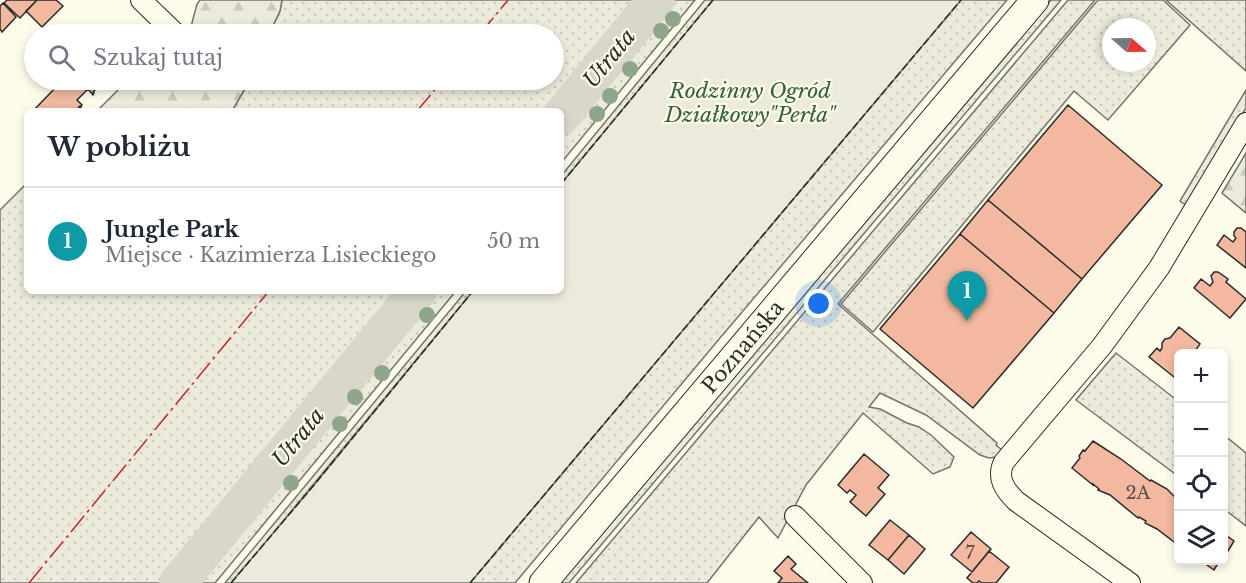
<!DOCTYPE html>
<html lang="pl">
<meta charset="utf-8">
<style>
body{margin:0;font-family:"Libre Baskerville",serif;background:#f6f6f7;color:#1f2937}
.controls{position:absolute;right:18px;bottom:18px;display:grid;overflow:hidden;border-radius:9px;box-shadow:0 3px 9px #0003}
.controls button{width:54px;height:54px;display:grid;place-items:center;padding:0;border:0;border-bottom:2px solid #e0e1e3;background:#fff;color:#1f2937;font:30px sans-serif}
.compass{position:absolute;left:1102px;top:18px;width:54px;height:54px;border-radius:50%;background:#fff;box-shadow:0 3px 9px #0003;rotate:110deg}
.you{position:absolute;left:819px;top:304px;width:21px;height:21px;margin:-15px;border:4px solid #fff;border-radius:50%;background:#1a73e8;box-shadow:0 0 0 9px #1a73e833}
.badge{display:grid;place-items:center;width:39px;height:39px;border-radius:50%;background:#d93025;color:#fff;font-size:20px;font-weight:700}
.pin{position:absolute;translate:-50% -50px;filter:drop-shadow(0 2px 3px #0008)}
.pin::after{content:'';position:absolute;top:32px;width:21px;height:18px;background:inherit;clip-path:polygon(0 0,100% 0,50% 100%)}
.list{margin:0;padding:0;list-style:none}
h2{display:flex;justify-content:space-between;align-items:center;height:78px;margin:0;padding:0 24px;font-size:26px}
h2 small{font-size:20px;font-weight:400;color:#747a83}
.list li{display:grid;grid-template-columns:39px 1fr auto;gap:18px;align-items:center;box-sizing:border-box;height:108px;padding:0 24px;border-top:2px solid #e0e1e3}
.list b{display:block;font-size:22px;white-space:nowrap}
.list p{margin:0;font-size:20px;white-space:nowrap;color:#747a83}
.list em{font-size:20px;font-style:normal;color:#747a83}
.icon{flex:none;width:33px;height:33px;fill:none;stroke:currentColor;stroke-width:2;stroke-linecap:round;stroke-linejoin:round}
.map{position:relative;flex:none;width:1246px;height:583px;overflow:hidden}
.search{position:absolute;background:#fff;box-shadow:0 3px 9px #0003;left:24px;top:24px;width:540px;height:66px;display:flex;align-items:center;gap:15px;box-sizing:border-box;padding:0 21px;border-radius:33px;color:#747a83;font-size:22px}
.panel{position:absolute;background:#fff;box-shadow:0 3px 9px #0003;left:24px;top:108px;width:540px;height:186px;border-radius:9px}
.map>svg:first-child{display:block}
</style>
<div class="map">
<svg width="1246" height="583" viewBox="0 0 1246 583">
<defs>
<pattern id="grass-dots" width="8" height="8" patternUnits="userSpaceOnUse" patternTransform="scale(1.5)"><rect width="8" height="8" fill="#ecebdb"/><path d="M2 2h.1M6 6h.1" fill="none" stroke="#cbcabc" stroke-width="1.8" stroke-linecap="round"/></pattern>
<pattern id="forest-firs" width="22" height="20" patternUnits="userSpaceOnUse" patternTransform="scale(1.5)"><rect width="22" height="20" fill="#ecebdb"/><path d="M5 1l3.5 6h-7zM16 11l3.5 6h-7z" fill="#cbcabc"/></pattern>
</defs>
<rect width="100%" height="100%" fill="#fdfbea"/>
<path fill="url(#grass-dots)" stroke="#74746e" stroke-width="1.5" fill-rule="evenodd" d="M282 0H648L556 111H232L250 80H554V34H269L280 11Z
M672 0H695L561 163V134Z
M705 0H713L561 184V176Z
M961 0H1007L720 338 515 583H470Z
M1051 0H1061L569 583H559Z
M1068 0H1095L838 304 997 443 996 445 1002 450 996 457 989 458 980 455 926 415 880 393 869 407 880 409 907 423 919 427 931 435 954 457 950 467 933 474 863 413 806 485 778 538 759 517 707 583H576Z
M1098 0H1163L1190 25 1108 120 1074 91 873 332 841 304ZM1111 27H1147V63H1111Z
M1166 0H1246V71Z
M1246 90V108L1187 206 1180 201Z
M27 183V291H409L169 583H0V210Z
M430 291H456L215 583H188Z
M466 291H473L255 555 231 583H225Z
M1116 353 1178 401V476L1076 400Z
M1224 435 1246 453V526L1224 509Z"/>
<path fill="url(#forest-firs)" stroke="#74746e" stroke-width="1.5" d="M200 0H282L280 11 269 34H189L197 4Z
M128 80H250L232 111H97Z
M1246 153V213L1222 193Z"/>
<path fill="#ecebdb" stroke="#74746e" stroke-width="1.5" d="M713 0H961L470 583H231L314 485 473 291H561V184Z"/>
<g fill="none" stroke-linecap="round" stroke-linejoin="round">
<path stroke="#d8d7c9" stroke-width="38" d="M561 116 656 0
M178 583 418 291"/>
</g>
<path fill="#f2b8a0" stroke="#2b2b2b" stroke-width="1.5" d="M7 0H37L20 18 4 3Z
M37 0H56L63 6 42 27 26 11Z
M3 3 16 17 2 32 0 29V6Z
M54 80H105L93 92 94 93 93 95 88 89 77 100 82 105 81 107 80 106 75 111H33L58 85Z
M1068 105 1162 185 1082 279 988 200Z
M988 200 1082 279 1054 313 960 234Z
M1237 228H1241L1246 232V268L1217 245 1224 235 1233 242 1236 238 1234 236V232Z
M960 234 1054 313 973 408 880 329Z
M1214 272H1218L1228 279 1226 282 1246 299 1230 318 1194 288 1201 279 1210 286 1213 282 1211 276Z
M1179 327 1200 344 1193 354H1178V371L1174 377 1149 357 1157 348 1160 351 1162 348V343L1165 339 1170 338Z
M1093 441 1121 459 1150 481 1151 480 1167 489 1178 500V545L1157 529 1145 523 1146 521 1139 517 1138 518 1110 495 1098 490 1099 489 1093 484V485L1072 468 1080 458 1079 456 1083 450 1085 451Z
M864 454 889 475 878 488 885 494 866 516 850 502 856 495 850 490 847 493 838 485Z
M890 520 909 535 888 560 869 545Z
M971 532 991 549 972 572 951 555Z
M1224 534 1234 541 1224 558Z
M909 535 925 549 904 574 888 560Z
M989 551 1009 567 996 583H982L979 581 977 583H973L967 578Z
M788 556 796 564 791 569 808 583H778L782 578 774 571Z
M1200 560H1220L1214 570Z"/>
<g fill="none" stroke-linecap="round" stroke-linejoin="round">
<g stroke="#2b2b2b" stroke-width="22">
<path id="street" d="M141 0 176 34
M795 516 862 583
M1130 583 1016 501C1005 490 996 478 1004 462L1102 346 1159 268 1246 123"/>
</g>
<g stroke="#2b2b2b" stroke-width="29">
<path id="secondary" d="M543 583 1035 0"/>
</g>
<use href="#street" stroke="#fdfbea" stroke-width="20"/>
<use href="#secondary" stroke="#fdfbea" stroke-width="27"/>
<path stroke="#2b2b2b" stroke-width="1.5" stroke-dasharray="8 3" stroke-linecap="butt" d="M561 184 713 0
M231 583 314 485 473 291
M470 583 961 0"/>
<path stroke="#c62828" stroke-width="1.5" stroke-dasharray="21 4.5 3 4.5" stroke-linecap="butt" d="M480 34 508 0
M417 111 443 80
M29 583 269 291"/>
</g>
<g fill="#8ea78a">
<circle cx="673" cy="19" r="8"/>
<circle cx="661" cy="31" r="8"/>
<circle cx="630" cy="69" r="8"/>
<circle cx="610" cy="96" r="8"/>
<circle cx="597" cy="114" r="8"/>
<circle cx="427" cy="315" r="8"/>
<circle cx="382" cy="373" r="8"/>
<circle cx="355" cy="397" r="8"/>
<circle cx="340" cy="424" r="8"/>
<circle cx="291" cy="483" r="8"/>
</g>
<g text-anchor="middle" stroke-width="4.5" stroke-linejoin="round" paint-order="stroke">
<g font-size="18" fill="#5d4e48">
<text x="1138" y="499">2A</text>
<text x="970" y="559">7</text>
</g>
<g font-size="21" font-style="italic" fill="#34623c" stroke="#fdfbea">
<text x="750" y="98">Rodzinny Ogród<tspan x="750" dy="24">Działkowy"Perła"</tspan></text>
</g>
<g font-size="21" fill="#2b2b2b" stroke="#fdfbea">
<text transform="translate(743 347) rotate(-50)" y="7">Poznańska</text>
</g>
<g font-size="22" font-style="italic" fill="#2b2b2b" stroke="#fdfbea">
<text transform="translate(609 58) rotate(-51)" y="8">Utrata</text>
<text transform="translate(298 437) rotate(-51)" y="8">Utrata</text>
</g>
</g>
</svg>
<div class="controls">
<button>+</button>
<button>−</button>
<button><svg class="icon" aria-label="locate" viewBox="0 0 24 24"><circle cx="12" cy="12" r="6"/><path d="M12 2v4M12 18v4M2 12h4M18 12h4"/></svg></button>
<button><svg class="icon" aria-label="layers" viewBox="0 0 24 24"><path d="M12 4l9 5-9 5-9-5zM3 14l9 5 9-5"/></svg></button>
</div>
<svg class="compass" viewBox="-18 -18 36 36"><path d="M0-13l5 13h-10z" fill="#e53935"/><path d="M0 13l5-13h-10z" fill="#747a83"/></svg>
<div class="you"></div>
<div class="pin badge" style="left:967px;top:321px;background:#0f9aa8">1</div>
<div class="search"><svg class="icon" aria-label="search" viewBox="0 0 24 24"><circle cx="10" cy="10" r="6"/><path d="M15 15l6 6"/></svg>Szukaj tutaj</div>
<section class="panel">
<h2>W pobliżu<small></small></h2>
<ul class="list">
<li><span class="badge" style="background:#0f9aa8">1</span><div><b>Jungle Park</b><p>Miejsce · Kazimierza Lisieckiego</p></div><em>50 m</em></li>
</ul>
</section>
</div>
